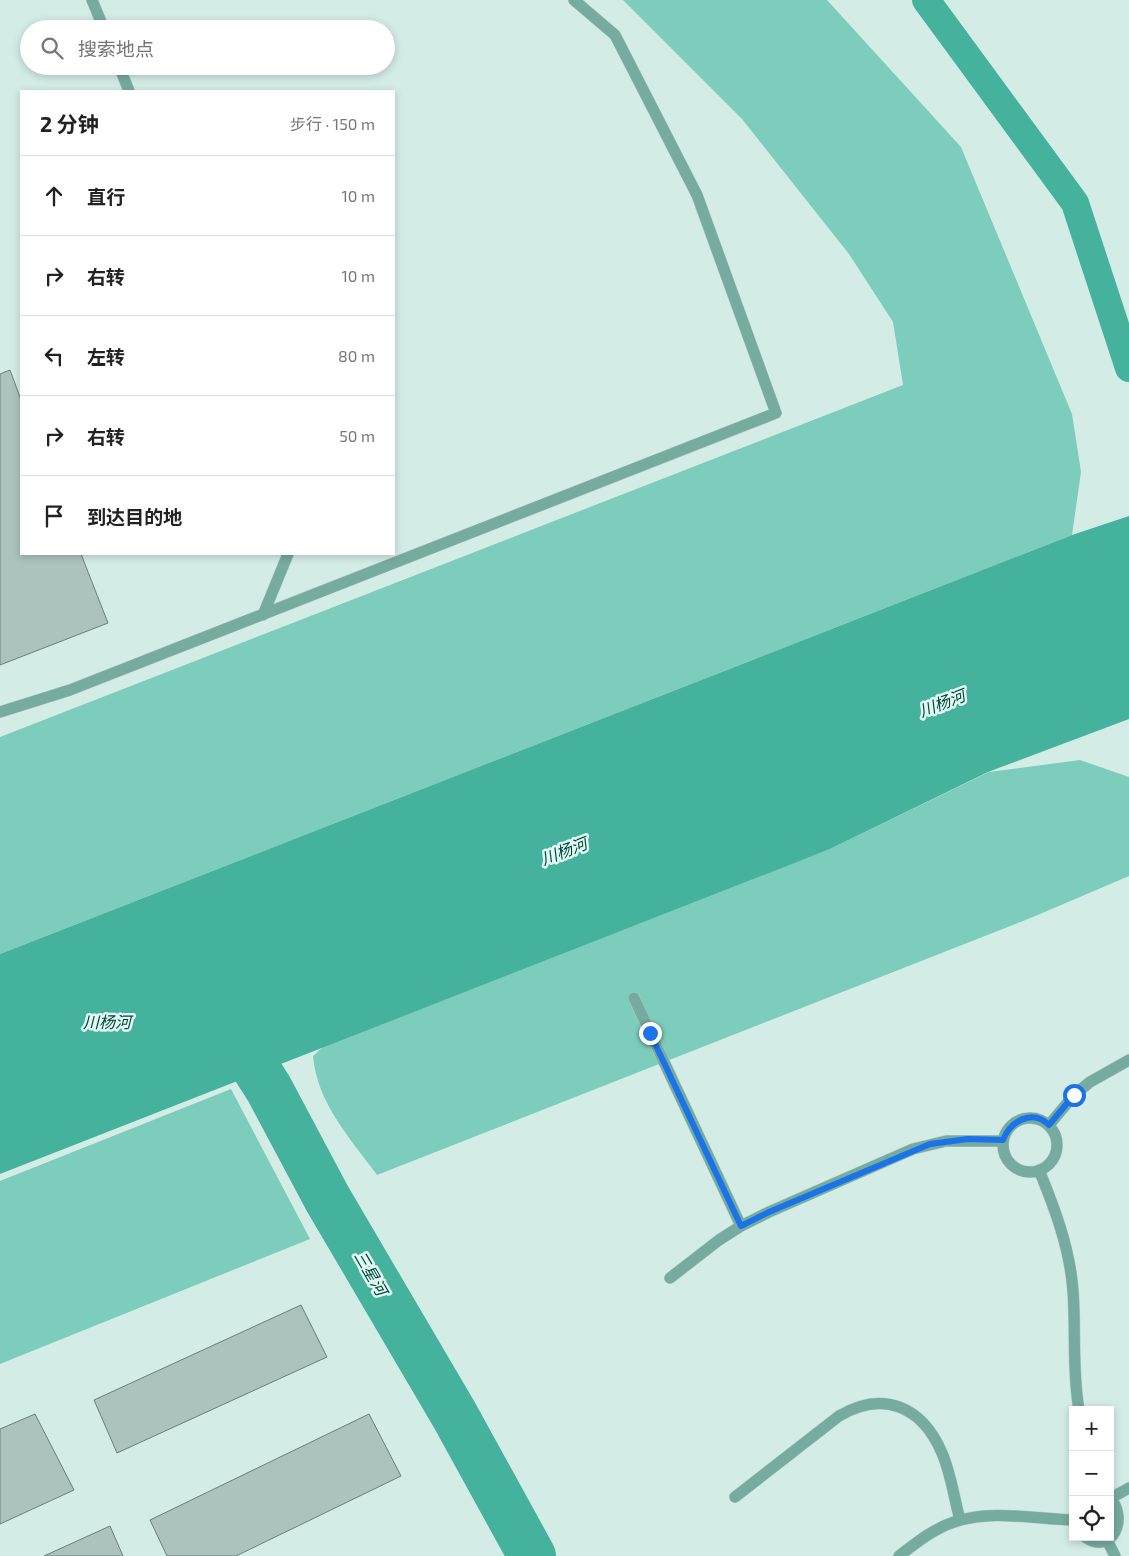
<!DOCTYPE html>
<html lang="zh">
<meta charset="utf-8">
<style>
body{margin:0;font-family:"Exo 2","Noto Sans SC",sans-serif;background:#f6f6f6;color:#222}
.controls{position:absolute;right:15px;bottom:15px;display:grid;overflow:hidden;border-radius:0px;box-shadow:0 2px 8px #0003}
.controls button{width:45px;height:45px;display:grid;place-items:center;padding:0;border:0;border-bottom:1px solid #e0e0e0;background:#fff;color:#222;font:25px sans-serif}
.stop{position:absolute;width:15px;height:15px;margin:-11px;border:4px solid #1a73e8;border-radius:50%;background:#fff}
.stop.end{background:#1a73e8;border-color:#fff;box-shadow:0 1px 5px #0008}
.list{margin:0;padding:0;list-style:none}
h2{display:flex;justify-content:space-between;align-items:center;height:65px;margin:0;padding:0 20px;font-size:21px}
h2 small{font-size:16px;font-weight:400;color:#767676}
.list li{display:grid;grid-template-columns:32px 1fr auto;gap:15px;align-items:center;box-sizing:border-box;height:80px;padding:0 20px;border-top:1px solid #e0e0e0}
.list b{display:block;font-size:19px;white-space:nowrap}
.list em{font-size:16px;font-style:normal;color:#767676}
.icon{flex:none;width:28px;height:28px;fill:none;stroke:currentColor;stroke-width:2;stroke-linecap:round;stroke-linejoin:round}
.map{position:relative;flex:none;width:1129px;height:1556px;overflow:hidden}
.search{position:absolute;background:#fff;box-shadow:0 2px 8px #0003;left:20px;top:20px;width:375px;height:55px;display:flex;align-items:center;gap:12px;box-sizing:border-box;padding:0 18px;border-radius:28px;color:#767676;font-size:19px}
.panel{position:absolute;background:#fff;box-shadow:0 2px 8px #0003;left:20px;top:90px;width:375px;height:465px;border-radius:0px}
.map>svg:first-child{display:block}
</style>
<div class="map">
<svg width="1129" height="1556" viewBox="0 0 1129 1556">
<rect width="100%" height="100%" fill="#d4ece6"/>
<path fill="#7dcdbc" d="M623 0H827L961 147 1072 414 1081 472 1072 535 0 954V737L903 385 893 322 849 254 742 119Z
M1080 760 1129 777V876L1033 917 377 1175C350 1138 317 1103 313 1056L330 1041 830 849 989 772Z
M231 1089 310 1239 0 1364V1181Z"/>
<path fill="#45b29e" d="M1129 516V719L988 772 830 849 0 1174V954L1072 535Z"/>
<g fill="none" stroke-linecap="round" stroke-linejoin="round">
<path stroke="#45b29e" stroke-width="28" d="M926 0 1075 203 1129 368"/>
<path stroke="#45b29e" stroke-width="48" d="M223 1017 269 1089 327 1198 455 1416 532 1556"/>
</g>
<path fill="#acc3bd" stroke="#697f79" d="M10 370 21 400V554H81L108 623 0 665V374Z
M301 1305 327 1357 117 1453 94 1400Z
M35 1414 74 1490 0 1524V1429Z
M369 1414 401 1476 236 1556H167L150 1520Z
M110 1526 123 1556H44Z"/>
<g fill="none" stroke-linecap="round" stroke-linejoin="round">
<g stroke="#b4c9c4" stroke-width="12">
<path id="service" d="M92 0 104 29
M119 66 129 91
M263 615 288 554
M0 712 70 690 776 413 697 195 615 35 574 0
M634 998 741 1226
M1003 1145a27 27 0 1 1 54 0a27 27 0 1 1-54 0Z
M1049 1125 1074 1095 1090 1082 1129 1060
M1039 1170C1055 1209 1070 1249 1073 1291 1076 1331 1072 1370 1079 1410
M670 1278 719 1240 741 1226 769 1212 913 1149 946 1141H1003
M735 1497 839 1416C883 1390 922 1406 942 1453 951 1474 954 1498 960 1520
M1111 1498 1129 1488
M1085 1537C1112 1556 1129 1518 1110 1498
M1108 1542 1115 1556
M899 1556C916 1543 933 1529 954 1522 991 1509 1034 1519 1073 1520"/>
</g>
<use href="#service" stroke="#76ab9f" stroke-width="11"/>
</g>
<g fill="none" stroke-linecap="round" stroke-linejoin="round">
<path stroke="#1a73e8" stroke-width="6" d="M650 1033 741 1226 769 1212 930 1144 968 1139 1003 1140C1010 1122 1032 1108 1049 1125L1074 1095"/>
</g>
<g text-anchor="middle" stroke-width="5" stroke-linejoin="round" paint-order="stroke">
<g font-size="16" font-style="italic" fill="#00443a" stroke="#e1f9f3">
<text transform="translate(942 703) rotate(-21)" y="6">川杨河</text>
<text transform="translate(564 851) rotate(-21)" y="6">川杨河</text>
<text x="107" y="1028">川杨河</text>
<text transform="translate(371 1273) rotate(60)" y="6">三星河</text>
</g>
</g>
</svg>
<div class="controls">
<button>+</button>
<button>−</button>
<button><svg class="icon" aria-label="locate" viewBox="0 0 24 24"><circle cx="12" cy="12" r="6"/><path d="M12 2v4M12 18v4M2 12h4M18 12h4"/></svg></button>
</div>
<div class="stop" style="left:1074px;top:1095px"></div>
<div class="stop end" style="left:650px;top:1033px"></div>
<div class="search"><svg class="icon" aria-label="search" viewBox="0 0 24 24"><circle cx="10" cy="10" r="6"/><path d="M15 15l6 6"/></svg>搜索地点</div>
<section class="panel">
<h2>2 分钟<small>步行 · 150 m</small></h2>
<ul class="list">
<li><svg class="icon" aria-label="ahead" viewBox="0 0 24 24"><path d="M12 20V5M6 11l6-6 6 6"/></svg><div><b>直行</b></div><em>10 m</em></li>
<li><svg class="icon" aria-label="right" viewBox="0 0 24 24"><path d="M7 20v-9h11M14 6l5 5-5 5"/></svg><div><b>右转</b></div><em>10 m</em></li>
<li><svg class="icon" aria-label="left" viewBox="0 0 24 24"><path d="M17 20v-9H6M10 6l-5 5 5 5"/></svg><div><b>左转</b></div><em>80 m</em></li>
<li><svg class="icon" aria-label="right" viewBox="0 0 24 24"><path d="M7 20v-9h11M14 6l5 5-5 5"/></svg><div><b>右转</b></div><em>50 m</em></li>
<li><svg class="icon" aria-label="arrive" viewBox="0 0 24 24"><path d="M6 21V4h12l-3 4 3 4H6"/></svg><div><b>到达目的地</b></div></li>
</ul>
</section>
</div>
